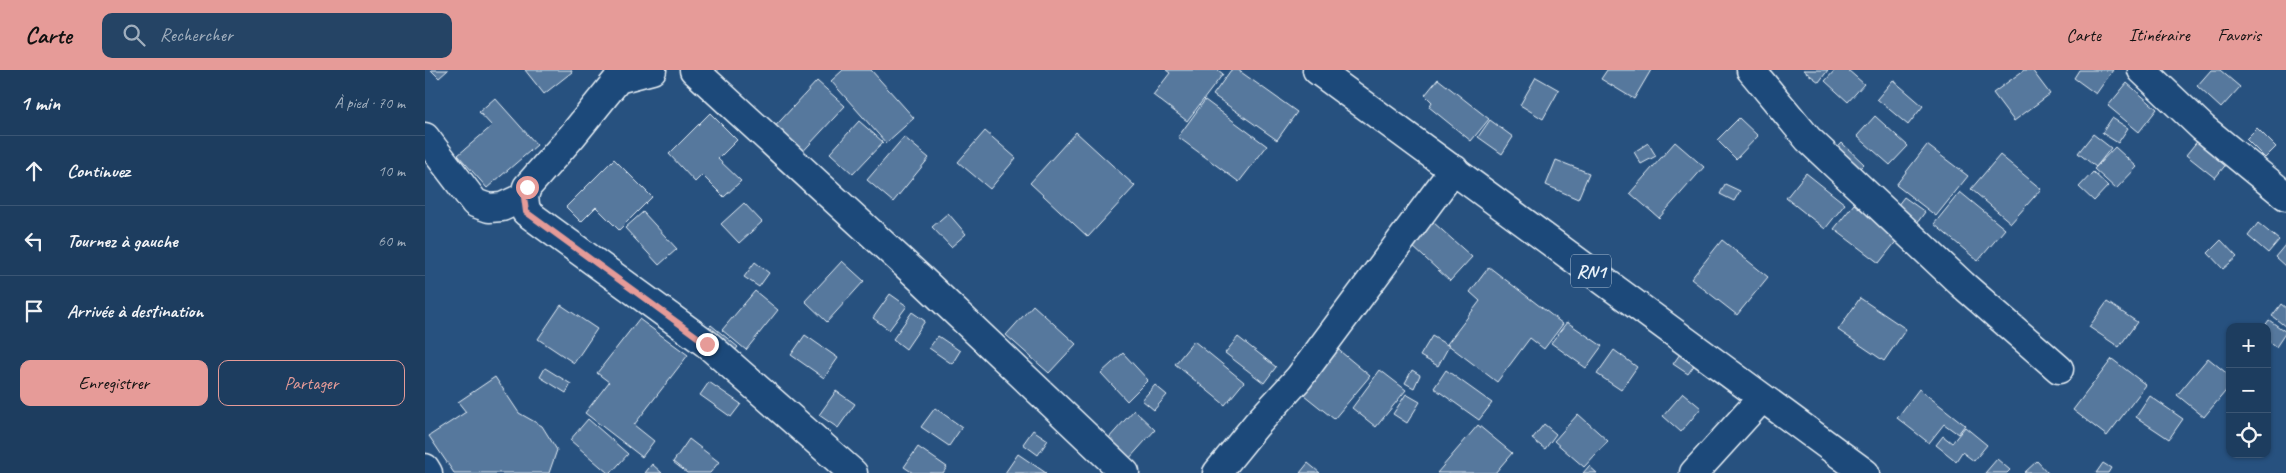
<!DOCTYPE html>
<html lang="fr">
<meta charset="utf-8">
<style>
body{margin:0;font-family:Caveat,sans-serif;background:#254465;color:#f1f3f6}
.controls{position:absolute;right:15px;bottom:15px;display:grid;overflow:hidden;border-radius:10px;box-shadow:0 1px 4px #0004}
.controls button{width:45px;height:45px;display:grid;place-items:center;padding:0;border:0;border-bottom:1px solid #3b5674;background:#1d3d5f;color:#f1f3f6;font:25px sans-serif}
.stop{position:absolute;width:15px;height:15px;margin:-11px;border:4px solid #e69b98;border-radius:50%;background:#fff}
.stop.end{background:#e69b98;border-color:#fff;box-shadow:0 1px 5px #0008}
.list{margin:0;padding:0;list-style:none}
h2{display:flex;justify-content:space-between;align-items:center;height:65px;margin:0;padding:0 20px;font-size:21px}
h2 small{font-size:16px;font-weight:400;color:#a0aebd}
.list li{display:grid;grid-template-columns:32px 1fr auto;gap:15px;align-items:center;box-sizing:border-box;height:70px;padding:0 20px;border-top:1px solid #3b5674}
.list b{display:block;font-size:19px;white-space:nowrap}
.list em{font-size:16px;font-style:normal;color:#a0aebd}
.actions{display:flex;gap:10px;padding:15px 20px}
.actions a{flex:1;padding:11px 0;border:1px solid #e69b98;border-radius:10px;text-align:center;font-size:18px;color:#e69b98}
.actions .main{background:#e69b98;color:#111}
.icon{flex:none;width:28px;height:28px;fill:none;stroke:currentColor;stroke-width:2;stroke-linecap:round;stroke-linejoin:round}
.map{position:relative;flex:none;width:1861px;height:403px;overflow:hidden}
header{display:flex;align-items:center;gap:30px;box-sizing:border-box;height:70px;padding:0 25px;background:#e69b98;color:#111}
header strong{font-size:24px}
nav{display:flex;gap:28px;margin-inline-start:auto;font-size:18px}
.search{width:350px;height:45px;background:#254465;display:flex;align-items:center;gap:12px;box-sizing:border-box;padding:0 18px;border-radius:10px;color:#a0aebd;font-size:19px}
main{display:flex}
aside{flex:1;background:#1d3d5f}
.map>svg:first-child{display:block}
</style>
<header>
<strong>Carte</strong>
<div class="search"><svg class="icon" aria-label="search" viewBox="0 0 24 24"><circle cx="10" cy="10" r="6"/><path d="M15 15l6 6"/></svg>Rechercher</div>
<nav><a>Carte</a><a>Itinéraire</a><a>Favoris</a></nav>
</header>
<main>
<aside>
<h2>1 min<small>À pied · 70 m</small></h2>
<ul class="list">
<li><svg class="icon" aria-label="ahead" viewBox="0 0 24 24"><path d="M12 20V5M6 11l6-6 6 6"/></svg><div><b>Continuez</b></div><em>10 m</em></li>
<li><svg class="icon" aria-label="left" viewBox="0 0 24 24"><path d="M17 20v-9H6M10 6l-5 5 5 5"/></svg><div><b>Tournez à gauche</b></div><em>60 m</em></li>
<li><svg class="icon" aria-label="arrive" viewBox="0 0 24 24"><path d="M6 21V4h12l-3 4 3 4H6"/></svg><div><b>Arrivée à destination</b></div></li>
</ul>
<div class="actions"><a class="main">Enregistrer</a><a>Partager</a></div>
</aside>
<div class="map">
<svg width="1861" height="403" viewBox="0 0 1861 403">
<rect width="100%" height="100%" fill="#27517f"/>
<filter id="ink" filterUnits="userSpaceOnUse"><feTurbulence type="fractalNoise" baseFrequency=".02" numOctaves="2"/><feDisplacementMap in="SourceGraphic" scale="10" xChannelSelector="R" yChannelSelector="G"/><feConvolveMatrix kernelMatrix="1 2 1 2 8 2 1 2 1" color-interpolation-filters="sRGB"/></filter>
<g filter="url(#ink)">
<path fill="#57789d" stroke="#e8f1f8" d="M6 0H23L14 8Z
M100 0H146L147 2 119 24Z
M418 0H446L489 48 461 73 406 11Z
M741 0H793L798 4 762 51 728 25 745 3Z
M806 0H813L872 42 852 70 788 25Z
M1182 0H1226L1209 29 1176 9Z
M1378 0H1403L1394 12Z
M1410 0H1423L1439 14 1423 32 1400 11Z
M1599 0H1607L1625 24 1589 51 1568 23Z
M1654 0H1688L1671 24 1649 8Z
M1786 0H1795L1815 17 1796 38 1772 16Z
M1111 7 1134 20 1118 49 1095 35Z
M1013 9 1064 49 1046 71 1004 37 1007 32 1000 25Z
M1468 10 1498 36 1483 55 1452 29Z
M392 11 420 36 372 88 344 63Z
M1702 13 1732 39 1714 62 1683 36Z
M70 28 112 75 62 118 33 85 67 56 54 42Z
M780 30 842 76 814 112 753 67Z
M285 43 312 70 293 89 316 111 299 127 277 105 270 112 244 84Z
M1450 46 1483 76 1465 95 1432 66Z
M1314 48 1333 66 1311 89 1292 70Z
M1687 48 1703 58 1693 73 1677 63Z
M1065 50 1088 67 1077 84 1053 67Z
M434 51 458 72 428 104 405 83Z
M1832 58 1851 77 1840 88 1821 69Z
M560 61 591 88 565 119 533 92Z
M651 62 710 116 663 167 605 113Z
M1668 64 1686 78 1671 97 1653 83Z
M479 67 504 88 468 132 442 110Z
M1774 69 1803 92 1790 108 1761 85Z
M1250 72 1279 97 1234 148 1205 123Z
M1223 73 1231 86 1216 94 1209 82Z
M1417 73 1439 94 1427 106 1405 86Z
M1502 75 1543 106 1511 146 1471 115Z
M1690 77 1712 97 1691 119 1669 99Z
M1575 85 1616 119 1586 153 1546 119Z
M189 89 227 127 194 160 171 137 156 152 141 137Z
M1131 90 1164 103 1153 129 1121 115Z
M1668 102 1683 116 1669 131 1654 117Z
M1381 103 1420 134 1400 159 1361 128Z
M1300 114 1315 121 1309 131 1295 124Z
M1535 122 1580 159 1553 191 1509 154Z
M1479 127 1500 142 1487 160 1466 144Z
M319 133 337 152 314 173 296 154Z
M1429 134 1473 169 1454 193 1409 159Z
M218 142 252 179 234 195 200 158Z
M523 143 541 164 526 177 507 157Z
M1008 152 1047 187 1025 211 987 176Z
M1833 153 1854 170 1843 183 1823 166Z
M1297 170 1343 207 1312 245 1266 209Z
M1796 170 1812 187 1798 199 1783 183Z
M1860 175H1861V197L1850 187Z
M417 191 439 211 402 252 380 231Z
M330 192 344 203 334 217 319 207Z
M1064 197 1138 254 1119 279 1105 268 1072 312 1022 274 1055 231 1045 222Z
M330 221 353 240 321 280 297 260Z
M465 224 482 236 464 260 448 248Z
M1435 228 1481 259 1459 291 1413 260Z
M1682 232 1712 252 1694 277 1664 257Z
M1856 234 1861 238V257L1847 246Z
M136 235 172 259 149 293 113 269Z
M608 235 651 274 624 303 581 265Z
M487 242 500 251 481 279 468 269Z
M214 249 263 285 209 355 229 371 217 387 160 343 184 312 172 303Z
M1844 250 1861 262 1851 277 1842 270V257H1839Z
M1142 252 1177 276 1161 298 1126 273Z
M286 255 313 277 305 287 277 265Z
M380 265 413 288 399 308 366 285Z
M513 266 535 281 527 294 504 278Z
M1007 266 1024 276 1013 296 995 286Z
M813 267 851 297 839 313 800 283Z
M769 271 819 312 800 335 750 294Z
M910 277 945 306 909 349 874 321Z
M1189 280 1212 297 1196 320 1172 304Z
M698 283 723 310 702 331 676 303Z
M1255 284 1270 294 1263 304 1248 294Z
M1783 288 1805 306V316L1779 347 1752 325Z
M1687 289 1721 315 1682 366 1648 340Z
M120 298 146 314 141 323 115 307Z
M955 300 981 320 951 357 927 338Z
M987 300 995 305 989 318 980 313Z
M1021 300 1067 333 1054 350 1009 318Z
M70 307 94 343 117 356 132 380 124 403H29L4 366 41 342 33 332Z
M284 312 316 334 306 347 275 325Z
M730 315 742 325 729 340 717 330Z
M1494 319 1540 355 1533 364 1519 354 1504 373 1472 348Z
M411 321 430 334 413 358 394 345Z
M1258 323 1276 338 1256 362 1238 346Z
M981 324 995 332 982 353 968 344Z
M1725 326 1758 349 1744 369 1711 347Z
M510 338 537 357 524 376 496 357Z
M709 340 730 360 703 390 682 370Z
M1153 344 1183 371 1159 397 1129 371Z
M163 349 203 384 186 403H183L145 370Z
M1119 354 1131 364 1120 379 1107 369Z
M1053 355 1087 383 1070 403H1012Z
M1540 357 1562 375 1549 391 1537 382 1531 391 1511 375 1518 366 1527 373Z
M608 360 623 370 613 385 598 374Z
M264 369 294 392 285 403H262L248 392Z
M493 377 522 397 518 403H488L479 397Z
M593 384 621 403H580Z
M1572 389 1585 400 1582 403H1560Z
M1612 391 1623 403H1599Z
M883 393 895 403H875Z
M1678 393 1686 398 1683 403H1671Z
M227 394 237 403H220Z
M1164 396 1172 403H1158Z"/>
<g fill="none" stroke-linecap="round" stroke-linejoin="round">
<g stroke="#e8f1f8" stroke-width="31">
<path id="street" d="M227 0 193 9 147 66 102 117 99 127 101 142 282 274 428 403
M269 0 495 208 700 403
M1326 0 1383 69 1538 215 1634 299
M1717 0 1778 58 1861 126
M0 67 50 133 64 138 77 137 99 127
M0 398 3 403
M792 403 831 355 874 308 1029 99
M1269 403 1337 328"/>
</g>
<g stroke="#e8f1f8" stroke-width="31">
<path id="highway" d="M892 0 1440 403"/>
</g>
<use href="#street" stroke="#1f4a7a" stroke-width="28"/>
<use href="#highway" stroke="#1f4a7a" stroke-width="28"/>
</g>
</g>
<g fill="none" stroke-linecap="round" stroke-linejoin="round" filter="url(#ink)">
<path stroke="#e69b98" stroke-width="6" d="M102 117 99 127 101 142 282 274"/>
</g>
<g text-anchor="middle" stroke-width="5" stroke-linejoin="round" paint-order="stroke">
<rect fill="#1f4a7a" stroke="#acbfd2" stroke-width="1" x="1146" y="184.5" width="40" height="33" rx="4"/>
<g font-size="19" font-weight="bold" fill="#e8f1f8">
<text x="1166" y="208">RN1</text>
</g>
</g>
</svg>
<div class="controls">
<button>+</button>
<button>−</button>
<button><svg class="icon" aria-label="locate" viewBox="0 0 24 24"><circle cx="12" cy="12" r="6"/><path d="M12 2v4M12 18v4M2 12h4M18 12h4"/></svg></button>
</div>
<div class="stop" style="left:102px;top:117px"></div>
<div class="stop end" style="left:282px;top:274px"></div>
</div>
</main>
